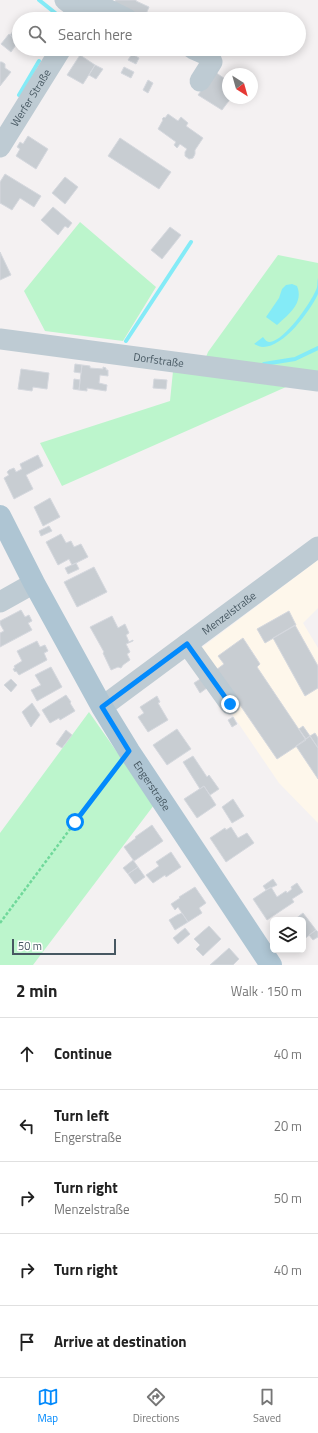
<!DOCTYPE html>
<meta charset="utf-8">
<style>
body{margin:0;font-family:"Titillium Web",sans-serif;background:#f2f2f2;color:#222}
.controls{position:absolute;right:12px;bottom:12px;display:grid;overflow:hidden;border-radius:6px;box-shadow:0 2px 10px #0003}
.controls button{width:36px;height:36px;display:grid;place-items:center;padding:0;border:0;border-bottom:1px solid #e0e0e0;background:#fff;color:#222;font:20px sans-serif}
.compass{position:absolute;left:222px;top:68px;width:36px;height:36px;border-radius:50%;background:#fff;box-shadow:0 2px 10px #0003;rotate:143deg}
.scale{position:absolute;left:12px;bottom:10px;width:104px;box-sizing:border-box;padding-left:4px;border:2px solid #475862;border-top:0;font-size:11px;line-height:14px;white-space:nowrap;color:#475862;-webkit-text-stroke:3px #fff;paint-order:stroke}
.stop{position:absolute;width:12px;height:12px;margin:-9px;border:3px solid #038afc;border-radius:50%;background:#fff}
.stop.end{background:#038afc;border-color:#fff;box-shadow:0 1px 4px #0008}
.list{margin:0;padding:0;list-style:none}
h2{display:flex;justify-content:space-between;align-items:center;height:52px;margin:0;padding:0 16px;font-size:17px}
h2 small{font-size:13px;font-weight:400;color:#767676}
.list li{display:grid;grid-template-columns:26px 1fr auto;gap:12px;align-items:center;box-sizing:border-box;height:72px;padding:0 16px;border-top:1px solid #e0e0e0}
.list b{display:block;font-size:15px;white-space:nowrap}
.list p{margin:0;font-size:13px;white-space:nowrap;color:#767676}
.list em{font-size:13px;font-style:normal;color:#767676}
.icon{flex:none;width:22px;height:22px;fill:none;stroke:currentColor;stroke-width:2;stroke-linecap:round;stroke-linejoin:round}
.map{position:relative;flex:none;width:318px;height:965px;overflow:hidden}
.search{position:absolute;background:#fff;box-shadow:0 2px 10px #0003;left:12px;right:12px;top:12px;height:44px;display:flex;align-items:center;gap:10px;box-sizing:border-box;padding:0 14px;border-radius:22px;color:#767676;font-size:15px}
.sheet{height:412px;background:#fff}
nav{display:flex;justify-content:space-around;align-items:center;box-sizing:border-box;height:56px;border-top:1px solid #e0e0e0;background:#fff;font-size:11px;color:#767676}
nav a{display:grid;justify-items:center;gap:2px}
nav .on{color:#038afc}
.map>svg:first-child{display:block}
</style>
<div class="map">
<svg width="318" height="965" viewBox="0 0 318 965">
<rect width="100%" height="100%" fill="#f4f1f2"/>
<path fill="#fef7eb" d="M318 560V608L303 623 318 648V823L279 783 192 655Z"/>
<path fill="#bcf5cc" d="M80 222 156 287 123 341 45 331 24 291Z
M278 255 318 263V375L204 362 208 352Z
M173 371 286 387 62 486 40 443 170 401Z
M89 712 154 805 33 965H0V833Z"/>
<path fill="#84ebf7" d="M318 278C318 283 318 290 318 294 310 311 284 347 263 347 260 347 257 345 254 344L263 337C265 340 267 342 270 342 285 340 310 304 316 290 318 287 317 282 318 278Z
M292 284 297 286C304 303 289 314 277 325L266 317 279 298 282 289 286 285Z"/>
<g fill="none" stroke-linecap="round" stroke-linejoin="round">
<path stroke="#84ebf7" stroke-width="4" d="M39 0 59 16
M46 51 47 49
M19 95 39 61
M126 341 191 242
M264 364 295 359 318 348"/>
</g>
<path fill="#c8cdd2" stroke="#d5d8de" d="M116 0H136V1L149 7 144 19 113 5Z
M19 24V42L10 35Z
M9 34 18 42 11 52 1 44Z
M132 54 139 58 136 64 128 60Z
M80 55 95 65 83 84 67 75Z
M0 62H2L5 64V68L11 72 0 86Z
M95 65 103 69 96 79 89 75Z
M124 67 134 72 131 78 121 73Z
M215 72 228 81 226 86 228 98H231L222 110 198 95Z
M148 80 153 83 148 93 143 90Z
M168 114 178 121 181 117 188 123 186 126 203 138 195 150V154L193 158 189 159 185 156V152L187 149 180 144 177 148 174 145 176 142 158 129 163 120 162 119 164 117 165 118Z
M28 136 48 149 36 169 16 156 20 149 17 147 20 142 23 144Z
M120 138 171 172 159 189 108 156Z
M5 174 41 196 34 207 20 198 12 210 0 203V182Z
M65 177 78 187 65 204 52 193Z
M53 207 72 223 68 228 65 226 58 235 41 220Z
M170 227 181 235 162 259 151 250Z
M0 252 11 275 0 280Z
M75 364 82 365 81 373 74 372Z
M82 365 90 366V368L103 369V367L106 368V370H108V376L100 375 99 383 107 385 106 391 87 388V391L79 390Z
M21 369 49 373 47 389 33 387 32 391 18 389Z
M74 379 80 380 79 390 73 389Z
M154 379 167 380 166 389 153 388Z
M38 455 43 466 26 475 33 489 14 499 4 478 9 475 7 472 9 470 14 468 16 472 22 469 20 464Z
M50 498 60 517 43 526 34 507Z
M49 526 52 531 41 536 39 531Z
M61 534 66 543 71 541 74 547 81 544 88 557 72 565 69 559 58 565 46 542Z
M76 563 79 569 68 574 65 568Z
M94 567 107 592 77 607 64 582Z
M21 610 25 617 29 615 32 621 28 623 32 630 0 647V633L4 631 0 624V621Z
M289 611 296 625 265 643 257 629Z
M112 616 118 628 125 624 129 633 126 635 129 642 133 640V641L126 644 130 652 127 654 130 660 123 665 121 668 118 667 111 670 103 653 104 652 90 627Z
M295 625 318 666V688L305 696 273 638Z
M243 638 260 664 257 667 306 740 277 759 216 670 224 664 218 656Z
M37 641 40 647 45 645 48 651 44 653 47 660 19 675 16 671 15 672 13 669 15 668 14 666 22 661 17 651Z
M51 667 62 687 37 701 31 690 41 685 35 675Z
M205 676 211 685 200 693 194 683Z
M11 679 17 685 11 692 4 685Z
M66 695 71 702 70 703 75 711 60 720 59 718 50 723 42 710Z
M157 696 160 702 158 703 168 720 148 732 138 717 144 713 140 707Z
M32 703 40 715 31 727 22 712Z
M233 717 237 724 232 727 228 720Z
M303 726 310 736 306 739 299 729Z
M177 729 191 749 167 765 153 745Z
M66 730 72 735 62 748 56 744Z
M315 733 318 738V748L310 736Z
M310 736 318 748V779L296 746Z
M193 756 207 777 209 775 219 789 210 795 204 786 200 789 183 762Z
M204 786 216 805 197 818 184 799Z
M233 799 244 816 232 823 222 807Z
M152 825 163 841 134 861 124 847 136 838 135 837Z
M231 827 238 838 247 833 254 843 226 862 210 838 225 828 226 830Z
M171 852 181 867 166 877 165 875 153 883 146 875 159 866 156 862Z
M133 860 138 867 128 874 123 868Z
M138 867 145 877 135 884 128 874Z
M273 879 277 885 266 890 263 886Z
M297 883 303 892 292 899 294 902 267 920 253 899 271 887 277 897 286 891 287 893 292 889 291 887Z
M195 887 206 903 199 908 202 913 188 922 178 907 175 910 171 904 180 898 179 897Z
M182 913 188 922 175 930 169 920 177 915Z
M303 913 316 930 303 940V920H294Z
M209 926 221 939 203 956 196 949 200 945 194 939Z
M185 928 190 934 178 944 173 938Z
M316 930 318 932V937L313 940 309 935Z
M229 948 239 959 233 965H210Z"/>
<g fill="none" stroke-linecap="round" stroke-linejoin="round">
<path stroke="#6fd89a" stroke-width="2.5" stroke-dasharray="3 2" stroke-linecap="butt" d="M0 923 117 766"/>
<g stroke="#becbd3" stroke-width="21">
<path d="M65 0 82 13"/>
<path d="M89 0 127 19"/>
<path d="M193 49 209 56 212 62 200 81"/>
<path id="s1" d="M0 147 61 49"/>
<path id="s2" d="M0 339 318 381"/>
<path d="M0 602 34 583"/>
<path d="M187 644 230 704"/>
<path id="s3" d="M102 707 318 547"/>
</g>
<path stroke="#aec5d3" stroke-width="22" id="s4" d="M0 516 34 583 102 707 129 751 271 965"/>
</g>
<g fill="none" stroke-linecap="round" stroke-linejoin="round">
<path stroke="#038afc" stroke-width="5" d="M75 822 129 751 102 707 187 644 230 704"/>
</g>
<g text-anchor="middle" stroke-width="3" stroke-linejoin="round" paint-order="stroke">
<g font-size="11" fill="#475862" stroke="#fff">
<text dy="4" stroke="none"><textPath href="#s1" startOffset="58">Werfer Straße</textPath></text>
<text dy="4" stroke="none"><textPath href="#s2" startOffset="160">Dorfstraße</textPath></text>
<text dy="4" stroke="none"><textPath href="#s3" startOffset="158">Menzelstraße</textPath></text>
<text dy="4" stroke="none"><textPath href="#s4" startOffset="310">Engerstraße</textPath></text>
</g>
</g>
</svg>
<div class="controls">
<button><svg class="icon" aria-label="layers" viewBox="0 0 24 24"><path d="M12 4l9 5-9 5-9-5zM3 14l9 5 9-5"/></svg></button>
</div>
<svg class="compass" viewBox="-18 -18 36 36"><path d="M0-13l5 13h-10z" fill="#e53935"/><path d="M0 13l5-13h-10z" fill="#767676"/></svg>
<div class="scale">50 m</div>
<div class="stop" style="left:75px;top:822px"></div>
<div class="stop end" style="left:230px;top:704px"></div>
<div class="search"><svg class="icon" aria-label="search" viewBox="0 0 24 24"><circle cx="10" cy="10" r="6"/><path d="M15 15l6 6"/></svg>Search here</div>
</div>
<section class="sheet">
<h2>2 min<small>Walk · 150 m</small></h2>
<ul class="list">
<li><svg class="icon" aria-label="ahead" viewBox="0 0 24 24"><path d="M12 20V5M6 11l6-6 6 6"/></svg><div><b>Continue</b></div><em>40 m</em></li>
<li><svg class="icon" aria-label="left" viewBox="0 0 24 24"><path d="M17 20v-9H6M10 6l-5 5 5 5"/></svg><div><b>Turn left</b><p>Engerstraße</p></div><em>20 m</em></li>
<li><svg class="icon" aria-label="right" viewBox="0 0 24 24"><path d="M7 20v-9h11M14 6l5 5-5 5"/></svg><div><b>Turn right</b><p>Menzelstraße</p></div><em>50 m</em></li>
<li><svg class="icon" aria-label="right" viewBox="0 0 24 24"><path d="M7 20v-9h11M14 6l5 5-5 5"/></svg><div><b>Turn right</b></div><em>40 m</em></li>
<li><svg class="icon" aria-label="arrive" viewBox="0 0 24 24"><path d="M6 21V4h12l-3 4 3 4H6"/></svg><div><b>Arrive at destination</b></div></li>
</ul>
</section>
<nav>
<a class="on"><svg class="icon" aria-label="map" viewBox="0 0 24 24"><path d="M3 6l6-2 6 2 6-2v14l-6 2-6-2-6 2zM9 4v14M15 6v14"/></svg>Map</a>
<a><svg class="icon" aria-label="directions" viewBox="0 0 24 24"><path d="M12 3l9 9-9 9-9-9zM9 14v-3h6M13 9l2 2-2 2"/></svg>Directions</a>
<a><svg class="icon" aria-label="saved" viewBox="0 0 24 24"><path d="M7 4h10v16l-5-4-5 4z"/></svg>Saved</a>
</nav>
